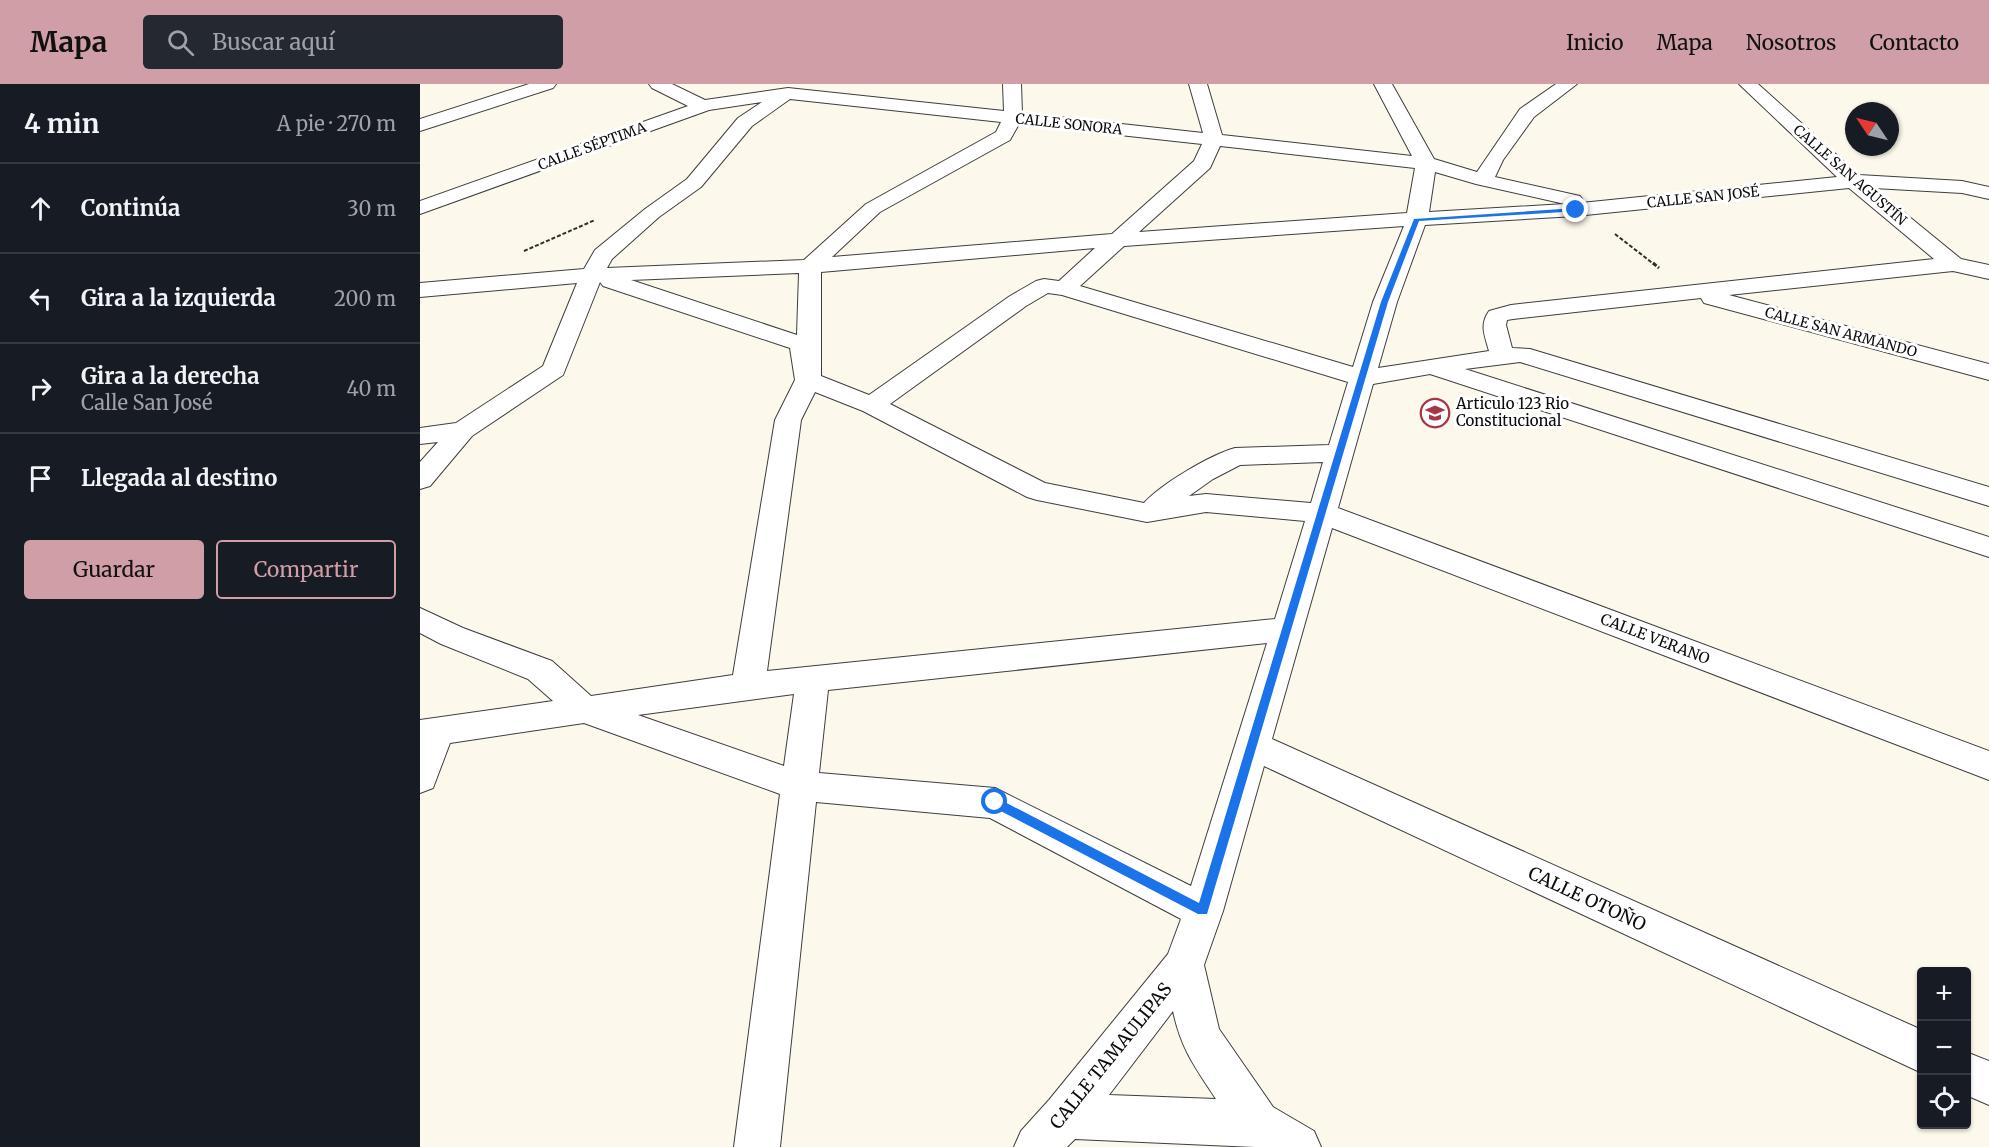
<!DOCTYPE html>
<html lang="es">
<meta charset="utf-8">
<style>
body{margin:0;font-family:Merriweather,serif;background:#242831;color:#f1f3f6}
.controls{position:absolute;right:18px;bottom:18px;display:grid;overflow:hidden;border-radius:6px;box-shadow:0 2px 4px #0004}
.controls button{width:54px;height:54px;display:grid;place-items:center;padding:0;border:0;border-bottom:2px solid #363941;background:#171b24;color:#f1f3f6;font:30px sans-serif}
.compass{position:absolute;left:1425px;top:18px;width:54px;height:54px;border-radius:50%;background:#171b24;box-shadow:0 2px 4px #0004;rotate:305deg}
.stop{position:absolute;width:18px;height:18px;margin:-14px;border:4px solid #1a73e8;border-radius:50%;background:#fff}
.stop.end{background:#1a73e8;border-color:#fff;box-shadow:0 2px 6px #0008}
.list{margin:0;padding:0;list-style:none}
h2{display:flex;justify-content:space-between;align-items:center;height:78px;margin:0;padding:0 24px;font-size:26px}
h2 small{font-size:20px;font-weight:400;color:#9ea1a6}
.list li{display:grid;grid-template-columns:39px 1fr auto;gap:18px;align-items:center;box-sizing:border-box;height:90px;padding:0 24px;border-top:2px solid #363941}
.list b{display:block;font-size:22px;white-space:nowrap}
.list p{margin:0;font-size:20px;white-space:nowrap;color:#9ea1a6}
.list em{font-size:20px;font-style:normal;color:#9ea1a6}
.actions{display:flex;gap:12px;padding:18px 24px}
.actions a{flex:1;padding:14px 0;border:2px solid #d09ea6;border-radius:6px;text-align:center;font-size:21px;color:#d09ea6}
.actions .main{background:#d09ea6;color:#111}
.icon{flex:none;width:33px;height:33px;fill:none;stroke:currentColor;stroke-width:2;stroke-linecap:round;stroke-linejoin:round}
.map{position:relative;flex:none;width:1569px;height:1063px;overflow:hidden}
header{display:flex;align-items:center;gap:36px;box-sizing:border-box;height:84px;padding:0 30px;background:#d09ea6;color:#111}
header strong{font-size:28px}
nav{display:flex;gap:33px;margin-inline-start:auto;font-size:21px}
.search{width:420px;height:54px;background:#242831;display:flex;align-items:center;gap:15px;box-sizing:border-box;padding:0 21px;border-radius:6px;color:#9ea1a6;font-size:22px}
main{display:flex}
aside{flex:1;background:#171b24}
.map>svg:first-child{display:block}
</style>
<header>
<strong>Mapa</strong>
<div class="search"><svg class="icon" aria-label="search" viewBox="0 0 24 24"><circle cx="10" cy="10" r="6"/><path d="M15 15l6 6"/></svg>Buscar aquí</div>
<nav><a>Inicio</a><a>Mapa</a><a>Nosotros</a><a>Contacto</a></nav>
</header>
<main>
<aside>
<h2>4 min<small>A pie · 270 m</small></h2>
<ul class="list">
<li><svg class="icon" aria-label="ahead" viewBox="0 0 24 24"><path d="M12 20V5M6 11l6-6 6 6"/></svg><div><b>Continúa</b></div><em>30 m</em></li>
<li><svg class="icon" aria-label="left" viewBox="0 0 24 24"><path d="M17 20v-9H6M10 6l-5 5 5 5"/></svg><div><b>Gira a la izquierda</b></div><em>200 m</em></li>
<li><svg class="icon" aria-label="right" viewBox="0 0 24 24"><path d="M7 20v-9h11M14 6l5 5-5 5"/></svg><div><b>Gira a la derecha</b><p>Calle San José</p></div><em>40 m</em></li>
<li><svg class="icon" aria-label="arrive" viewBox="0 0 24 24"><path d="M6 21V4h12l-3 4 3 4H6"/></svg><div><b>Llegada al destino</b></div></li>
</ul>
<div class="actions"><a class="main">Guardar</a><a>Compartir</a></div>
</aside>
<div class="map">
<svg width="1569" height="1063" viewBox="0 0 1569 1063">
<rect width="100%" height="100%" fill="#fcf8eb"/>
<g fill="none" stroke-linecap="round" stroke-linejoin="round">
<g stroke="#3e3e3e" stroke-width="2">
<path id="minor" d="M109 0H136L133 4 0 47V35Z
M229 0H252L285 16 368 4 584 27 583 0H601L602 29 783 49 769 0H787L802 51 992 72 954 0H972L1014 75 1057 88 1100 25 1136 0H1157L1114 33 1083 76 1075 93 1160 112 1163 116 1161 119 1417 93 1319 0H1338L1439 91 1542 97 1569 103V115L1542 109 1454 104 1541 175 1569 181V195L1533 187 1309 211 1569 280V296L1284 219 1281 214 1093 235 1087 236 1086 241 1092 264 1110 265 1569 403V422L1100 278 1045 285 1569 453V473L1010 290 953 300 918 424 1569 667V696L912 444 852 655 1502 946V989L844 682 803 827 784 881 799 945 853 1023 894 1047 901 1063H835L655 1055 647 1063H594L601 1047 629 1016 748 870 761 835 570 734 396 718 360 1063H314L360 710 164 639 30 659 13 704 0 709V636L133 617 108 595 21 560 0 549V524L43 544 132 577 171 612 313 591 355 336 375 296 370 264 183 202 180 198 143 291 52 352 10 402 0 405V378L18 358 0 360V344L36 339 123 282 157 199 0 213V199L164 185 175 166 225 125 267 95 318 34 342 18 289 26 0 130V117L268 22 232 4ZM370 15 581 38 576 48 446 120 384 176 187 184 192 175 239 133 281 103 332 42ZM599 40 782 60 774 77 692 150 412 173 460 128 590 56ZM800 62 995 84 987 129 719 148 790 84ZM1015 88 1056 100 1145 120 1009 128ZM1429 104 1514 175 1091 221 1069 227C1059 241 1065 252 1069 267L958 284 977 218 1005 141 1156 132ZM984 142 953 218 933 283 660 202 704 162ZM675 164 639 197 624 195 616 197 590 212 449 311 401 292V188ZM379 189 377 251 211 196ZM628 209 642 211 928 298 909 361 815 364C790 371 741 400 724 419L625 399 470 320 606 222ZM395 308 443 327 607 413 617 416 727 438 786 428 885 437 855 535 347 587 381 336ZM903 378 891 419 786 410 769 412 793 395 820 381ZM847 559 771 802 575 704 399 689 408 606ZM374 610 364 682 218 631ZM753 927C761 965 775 983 796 1015L689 1011Z
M1546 968 1569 977V1021L1546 1011Z"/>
</g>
<path stroke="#2d2d2d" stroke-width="2" stroke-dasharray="4 2" stroke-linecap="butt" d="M1195 150 1235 181
M104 167 175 136"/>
<path stroke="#2d2d2d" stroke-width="3" stroke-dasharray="4.5 2" stroke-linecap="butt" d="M1233 179 1239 184"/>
<use href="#minor" fill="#fff" fill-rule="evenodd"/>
</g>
<path fill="#1a73e8" d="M1156 124 1159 127 999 137 968 218 787 830H778L571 722V715H579L779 819 961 218 994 135Z"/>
<defs>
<g id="school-ring" transform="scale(1.5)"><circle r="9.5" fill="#fff" stroke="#a73644" stroke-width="1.5"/><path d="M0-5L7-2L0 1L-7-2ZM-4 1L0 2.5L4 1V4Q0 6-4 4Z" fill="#a73644"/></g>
</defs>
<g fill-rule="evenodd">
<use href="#school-ring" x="1015" y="329"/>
</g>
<g text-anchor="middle" stroke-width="6" stroke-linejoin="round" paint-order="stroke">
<g font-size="14" fill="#0b0b0b" stroke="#fff">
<text transform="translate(649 40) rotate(6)" y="5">CALLE SONORA</text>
<text transform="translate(172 62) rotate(-20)" y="5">CALLE SÉPTIMA</text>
<text transform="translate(1430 91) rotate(41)" y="5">CALLE SAN AGUSTÍN</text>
<text transform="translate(1283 113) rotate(-6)" y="5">CALLE SAN JOSÉ</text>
<text transform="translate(1421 248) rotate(15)" y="5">CALLE SAN ARMANDO</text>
</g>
<g font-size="15" fill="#0b0b0b" stroke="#fff" text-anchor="start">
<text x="1036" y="325">Articulo 123 Rio<tspan x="1036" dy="17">Constitucional</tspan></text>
</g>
<g font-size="15" fill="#0b0b0b" stroke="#fff">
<text transform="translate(1235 555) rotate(21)" y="5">CALLE VERANO</text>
</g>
<g font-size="18" fill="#0b0b0b" stroke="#fff">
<text transform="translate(1167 815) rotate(25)" y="6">CALLE OTOÑO</text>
<text transform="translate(691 972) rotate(-51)" y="6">CALLE TAMAULIPAS</text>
</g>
</g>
</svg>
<div class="controls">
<button>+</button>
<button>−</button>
<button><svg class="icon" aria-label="locate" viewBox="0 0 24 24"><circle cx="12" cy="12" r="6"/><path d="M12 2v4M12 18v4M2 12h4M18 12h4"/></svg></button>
</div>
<svg class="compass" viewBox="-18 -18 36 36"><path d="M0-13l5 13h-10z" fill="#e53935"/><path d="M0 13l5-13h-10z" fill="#9ea1a6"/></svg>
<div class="stop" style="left:575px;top:718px"></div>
<div class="stop end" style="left:1156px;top:126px"></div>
</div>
</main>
